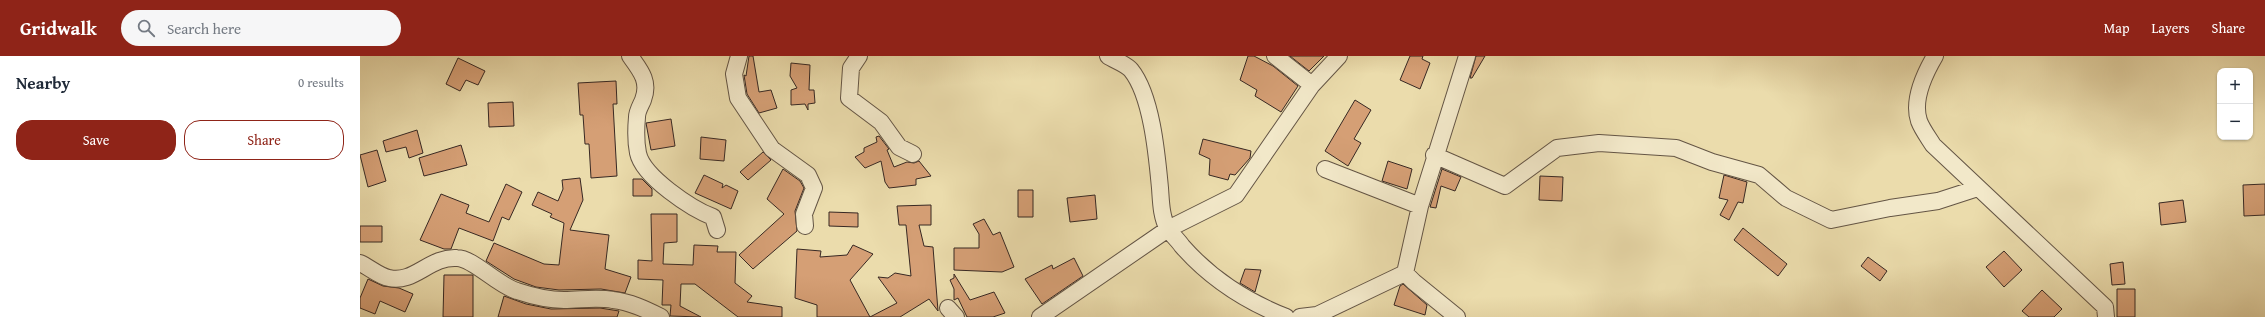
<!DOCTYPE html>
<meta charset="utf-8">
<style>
body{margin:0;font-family:"Gentium Book Plus",serif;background:#f6f6f7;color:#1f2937}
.controls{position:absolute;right:12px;top:12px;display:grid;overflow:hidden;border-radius:8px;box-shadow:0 1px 3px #0004}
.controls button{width:36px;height:36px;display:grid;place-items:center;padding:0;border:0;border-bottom:1px solid #e0e1e3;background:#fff;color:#1f2937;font:20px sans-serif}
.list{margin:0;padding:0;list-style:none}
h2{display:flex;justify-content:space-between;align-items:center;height:52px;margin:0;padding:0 16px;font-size:17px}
h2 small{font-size:13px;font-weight:400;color:#747a83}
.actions{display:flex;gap:8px;padding:12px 16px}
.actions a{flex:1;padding:9px 0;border:1px solid #8f2418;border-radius:16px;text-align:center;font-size:14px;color:#8f2418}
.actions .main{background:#8f2418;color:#fff}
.icon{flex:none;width:22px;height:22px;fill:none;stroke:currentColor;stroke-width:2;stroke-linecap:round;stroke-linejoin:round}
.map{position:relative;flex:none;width:1905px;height:261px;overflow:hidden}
header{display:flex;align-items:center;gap:24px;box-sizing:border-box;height:56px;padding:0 20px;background:#8f2418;color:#fff}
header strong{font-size:19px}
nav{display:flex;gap:22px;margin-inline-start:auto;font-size:14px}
.search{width:280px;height:36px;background:#f6f6f7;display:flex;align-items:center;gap:10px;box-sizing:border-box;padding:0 14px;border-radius:22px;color:#747a83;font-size:15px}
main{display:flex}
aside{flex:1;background:#fff}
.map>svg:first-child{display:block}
</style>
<header>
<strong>Gridwalk</strong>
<div class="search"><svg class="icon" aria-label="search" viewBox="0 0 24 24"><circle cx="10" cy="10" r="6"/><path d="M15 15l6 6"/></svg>Search here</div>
<nav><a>Map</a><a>Layers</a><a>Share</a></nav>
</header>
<main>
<aside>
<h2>Nearby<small>0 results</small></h2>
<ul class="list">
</ul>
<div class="actions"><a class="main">Save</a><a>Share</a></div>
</aside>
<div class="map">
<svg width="1905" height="261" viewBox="0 0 1905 261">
<rect width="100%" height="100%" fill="#ebdcac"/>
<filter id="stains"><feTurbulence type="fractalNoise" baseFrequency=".005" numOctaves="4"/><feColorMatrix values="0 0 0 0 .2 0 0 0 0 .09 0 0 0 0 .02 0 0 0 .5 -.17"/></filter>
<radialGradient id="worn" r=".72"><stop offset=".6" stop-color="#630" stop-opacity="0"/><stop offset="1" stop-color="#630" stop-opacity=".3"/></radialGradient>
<path fill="#d59f75" stroke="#372823" d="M389 0H393L399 36 411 34 417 52 399 57 387 38 384 19 386 20Z
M888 0H894L913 10 938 30 921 56 895 40 897 34 880 24Z
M930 0H964L949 15Z
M1050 0H1063L1062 3 1070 7 1060 33 1040 24Z
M1116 0H1125L1112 22H1110Z
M98 2 125 15 118 29 106 24 100 35 86 28Z
M431 7 450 9 449 34H454L455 47 448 48V54L445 48 431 49V34L437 32 430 20Z
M256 25 257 48H253L257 120 231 122 229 88H225L223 59H220L218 27Z
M995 44 1011 54 994 83 1001 87 988 110 965 95Z
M153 46 154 70 129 71 128 47Z
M311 63 315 90 291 94 286 67Z
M57 74 63 97 49 102 46 91 26 96 23 85Z
M519 80 529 93 527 94 534 111 547 106 554 107 559 105 571 120 556 123V129L529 132 525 126 521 105 505 112 495 101 504 96V92L517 86 516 81Z
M341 81 366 84 364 105 340 103Z
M843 83 891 95 890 102 875 119 870 118 868 124 849 119 850 103 839 98Z
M101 89 107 109 64 120 59 102Z
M17 94 26 125 8 131 0 99Z
M403 96 411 104 388 124 380 116Z
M1028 105 1052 113 1047 133 1022 125Z
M423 113 440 125 444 132 435 155 437 175 393 213 379 199 424 158 407 143Z
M1082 113 1101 121 1095 135 1081 130 1076 152 1070 151Z
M344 119 363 128 362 132 366 129 378 135 371 153 335 137Z
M1364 119 1387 126 1383 147 1378 146 1369 164 1360 159 1368 144 1359 142Z
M1180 120 1203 121 1202 145 1179 144Z
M220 122 223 144 210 174 249 179 245 213 271 221 265 237 241 233 199 234 176 231 154 223 126 205 134 187 184 208 199 209 204 167 190 161 192 158 172 149 178 136 198 145 203 133 202 124Z
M273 123H282L292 133V140H273Z
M146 128 162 136 149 164 142 161 133 185 99 172 91 193H84L60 184 81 138 109 149 106 157 129 166Z
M1905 128V159L1884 160 1883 129Z
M658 134H673V161H658Z
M735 139 737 163 710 166 707 142Z
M1823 144 1826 166 1801 169 1799 147Z
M571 149V169H559L564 190 573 191 578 255 569 243 540 261H510L537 247 518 221 528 222 535 217 551 220 546 169H539L537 150Z
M469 156 498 157V171L469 170Z
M291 158H317V186L304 187 303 208 333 209 334 189 358 190 357 196H376L375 227 392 240 387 246 422 251V261H378L335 228H321L320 250 341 261 310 260 311 249H302L303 224 278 223V204L292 205Z
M624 163 633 179 640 176 654 211 642 216 594 214V192H619V178L613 168Z
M0 170H22V186H0Z
M1383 172 1427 208 1418 220 1374 184Z
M493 189 513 198 490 224 510 261H457V249L435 242 437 193 461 195 460 201 487 199Z
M1644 195 1662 214 1644 231 1626 211Z
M1508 201 1527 215 1520 225 1501 210Z
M714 202 723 220 682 248 665 223 692 209 693 213Z
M1763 206 1765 228 1752 229 1750 208Z
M885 213 901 214 895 236 880 227Z
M594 218 610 244 634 236 645 257 633 261H607L598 242 594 244V233L590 224 594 222Z
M84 219H113V261H83Z
M8 223 23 230 39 232 53 238 45 256 20 245 15 258 0 252V242Z
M1043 228 1067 249 1065 259 1034 249 1040 230Z
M1757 233H1775V261H1757Z
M1682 234 1702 253 1694 261H1669L1662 255Z
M144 240 166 248 191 253 240 252 259 255 257 261H138Z"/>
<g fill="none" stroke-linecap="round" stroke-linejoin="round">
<g stroke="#645545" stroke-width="18">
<path id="minor" d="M270 0C281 15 290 26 283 44 281 49 277 55 277 61 276 72 276 87 278 97 283 121 332 153 353 161L357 174
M379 0 374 18 378 42 412 93 448 119 454 132 444 158 445 170
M499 0 491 12 489 42 521 66 539 91 553 98
M748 0C754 4 766 8 771 14 792 40 797 100 800 132 801 145 801 161 808 173 812 179 818 184 822 190 851 223 885 245 926 261
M1575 0C1565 17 1552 44 1559 65 1562 73 1568 81 1573 89L1745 251 1746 261
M952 29 979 0
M1074 99 1145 130 1197 92 1239 87 1316 92 1352 106 1399 119 1426 142 1471 164 1530 152 1578 145 1618 132
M965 113 1060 150
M0 207C9 211 19 220 29 222 54 228 70 200 97 202 113 202 137 229 157 235 172 240 188 244 204 244 221 244 236 241 253 244 270 246 285 253 301 261
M1045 217 1060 150 1107 0
M1045 217 1054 226 1097 261
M588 252 596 261
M680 261 808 173 876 139 952 29 915 0
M940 261 957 259 1045 217"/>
</g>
<use href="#minor" stroke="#f2e8c9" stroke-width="16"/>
</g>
<rect width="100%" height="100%" filter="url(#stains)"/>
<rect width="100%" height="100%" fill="url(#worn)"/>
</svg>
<div class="controls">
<button>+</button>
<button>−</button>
</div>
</div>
</main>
